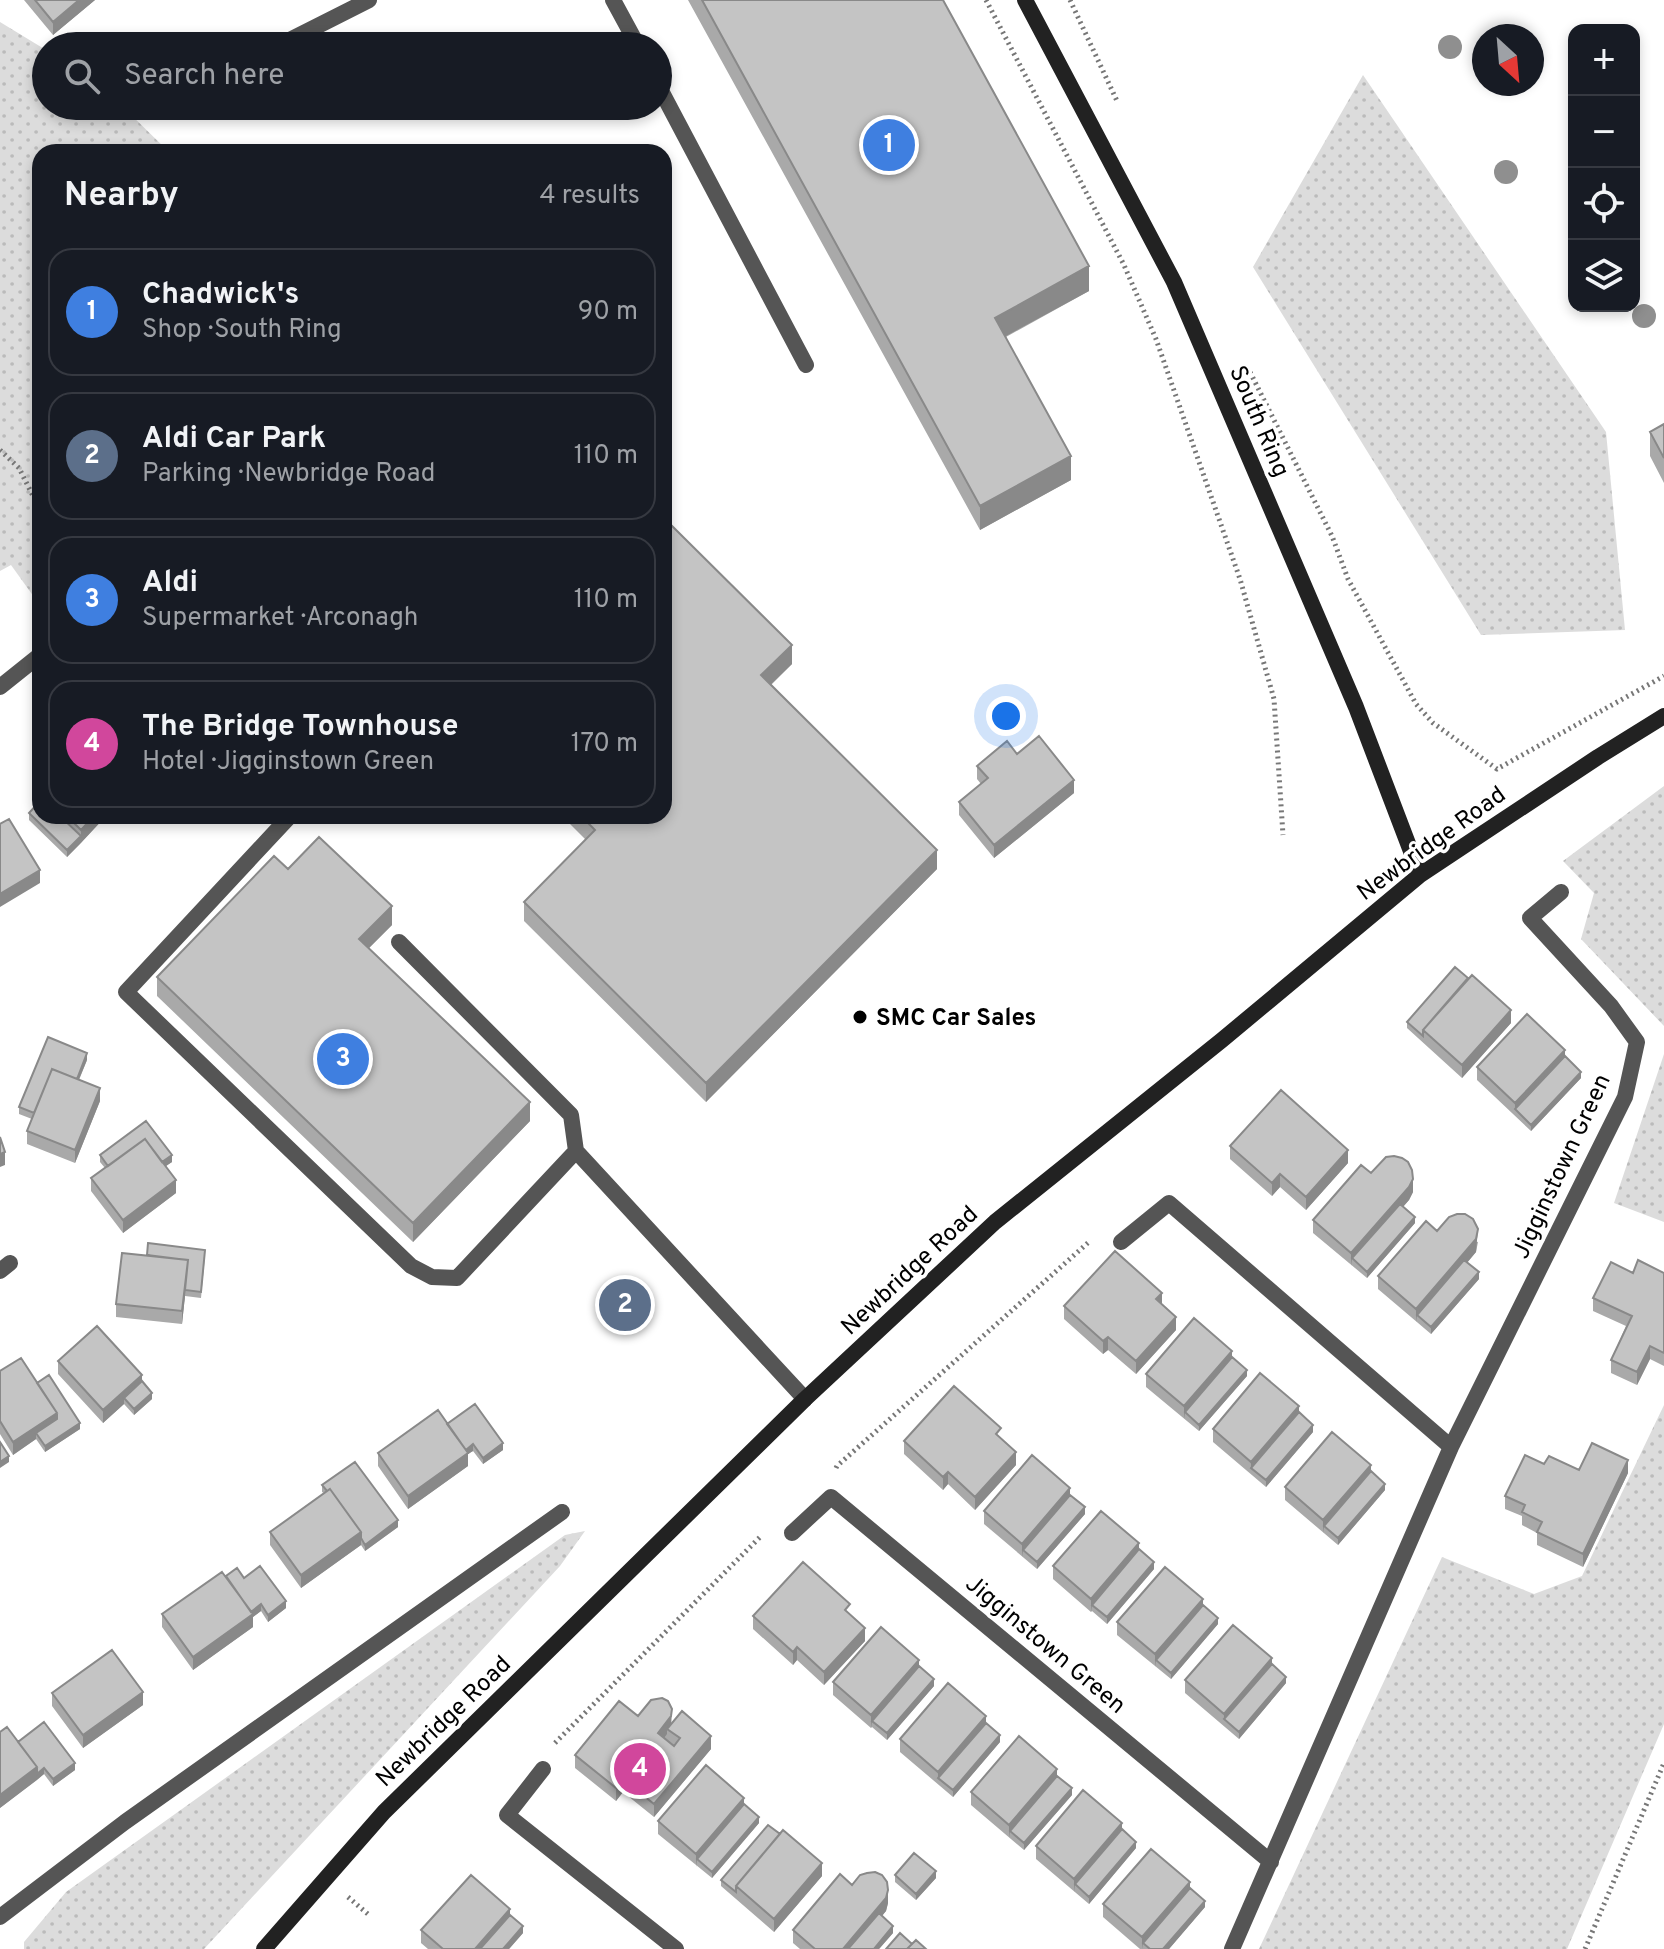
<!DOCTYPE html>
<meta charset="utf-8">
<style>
body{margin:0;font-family:Overpass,sans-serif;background:#20242c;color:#f1f3f6}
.controls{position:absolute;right:24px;top:24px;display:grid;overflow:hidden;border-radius:16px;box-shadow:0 4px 12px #0003}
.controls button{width:72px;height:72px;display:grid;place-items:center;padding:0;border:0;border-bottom:2px solid #363941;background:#171b24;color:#f1f3f6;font:40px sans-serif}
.compass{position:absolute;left:1472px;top:24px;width:72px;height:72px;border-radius:50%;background:#171b24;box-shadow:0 4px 12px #0003;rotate:154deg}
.you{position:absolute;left:1006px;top:716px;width:28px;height:28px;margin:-20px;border:6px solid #fff;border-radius:50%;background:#1a73e8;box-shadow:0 0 0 12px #1a73e833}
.badge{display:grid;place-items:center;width:52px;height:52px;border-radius:50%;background:#ea580c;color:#fff;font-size:26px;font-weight:700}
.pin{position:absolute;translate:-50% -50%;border:4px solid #fff;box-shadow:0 2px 8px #0006}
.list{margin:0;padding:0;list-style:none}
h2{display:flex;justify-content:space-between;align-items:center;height:104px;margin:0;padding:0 32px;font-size:34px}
h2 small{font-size:26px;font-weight:400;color:#9ea1a6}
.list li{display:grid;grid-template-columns:52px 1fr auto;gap:24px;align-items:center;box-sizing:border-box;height:128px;margin:0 16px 16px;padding:0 16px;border:2px solid #363941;border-radius:24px}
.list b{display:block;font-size:30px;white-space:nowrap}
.list p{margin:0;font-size:26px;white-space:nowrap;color:#9ea1a6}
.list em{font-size:26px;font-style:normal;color:#9ea1a6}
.icon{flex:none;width:44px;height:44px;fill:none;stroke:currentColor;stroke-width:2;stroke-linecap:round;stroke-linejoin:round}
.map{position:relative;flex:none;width:1664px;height:1949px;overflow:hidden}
.search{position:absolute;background:#171b24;box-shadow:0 4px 12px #0003;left:32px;top:32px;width:640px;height:88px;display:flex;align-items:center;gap:20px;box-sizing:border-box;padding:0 28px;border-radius:44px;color:#9ea1a6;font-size:30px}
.panel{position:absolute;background:#171b24;box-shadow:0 4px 12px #0003;left:32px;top:144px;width:640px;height:680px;border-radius:24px}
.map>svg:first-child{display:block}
</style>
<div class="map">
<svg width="1664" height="1949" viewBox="0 0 1664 1949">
<defs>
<pattern id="grass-dots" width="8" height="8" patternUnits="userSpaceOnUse" patternTransform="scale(2)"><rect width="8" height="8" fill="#dcdcdc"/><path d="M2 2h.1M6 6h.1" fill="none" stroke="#bbb" stroke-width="1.8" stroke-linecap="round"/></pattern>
</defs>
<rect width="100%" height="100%" fill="#fff"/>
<path fill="url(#grass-dots)" d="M0 22 46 50V106H122L169 152H40V589L34 597 11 565 0 571Z
M1363 75 1606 432 1625 630 1481 635 1253 267Z
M1664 786V1026L1581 939 1594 893 1563 861Z
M1664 1054V1222L1614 1203Z
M1664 1405V1724L1567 1949H1259L1442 1557 1534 1594 1582 1576Z
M585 1531 560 1566 204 1949H24V1942L66 1892 565 1535Z"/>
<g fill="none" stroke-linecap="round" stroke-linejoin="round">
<path stroke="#777" stroke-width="5" stroke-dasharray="2 4" stroke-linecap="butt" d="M986 0 1124 265 1156 339 1240 579 1274 699 1283 835
M1070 0 1117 101
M1250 372 1332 536 1348 579 1416 704 1433 723 1497 769 1664 676
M0 450 19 468 40 510
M836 1468 837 1466 1090 1241
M555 1743 762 1535
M348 1897 369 1915
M1585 1949 1664 1763"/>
<path stroke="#555" stroke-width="16" d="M613 0 638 46
M278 46 369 0
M658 85 806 365
M290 816 126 992 411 1266 432 1277 457 1278 576 1151 805 1399
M399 942 571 1115 576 1151"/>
<path stroke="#555" stroke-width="16" d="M0 687 40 655
M1121 1242 1169 1203 1451 1447
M0 1271 10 1263
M792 1533 831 1497 1271 1862
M543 1769 507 1815 676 1949
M0 1917 125 1822 562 1512
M1232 1949 1451 1447 1625 1097 1637 1042 1611 1006 1530 918 1561 892"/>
<path stroke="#222" stroke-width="16" d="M1025 0 1174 282 1356 707 1420 875
M264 1949 384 1812 805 1399 995 1222 1222 1040 1420 875 1598 757 1664 716"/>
</g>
<g fill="#8f8f8f">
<circle cx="1450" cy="47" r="12"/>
<circle cx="1506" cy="172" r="12"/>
<circle cx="1644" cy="316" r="12"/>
</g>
<path fill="#a9a9a9" d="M24 0H95L53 35Z
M688 0H943L1089 291 1006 337 1071 480 980 530Z
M1664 424V483L1650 456V432Z
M664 518 792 664 771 685 937 869 706 1102 524 921V902L586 840 562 816H664Z
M977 766 1074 793 994 858 959 815V802L981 784 977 779Z
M40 784V816H106L67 857 29 820V813L39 802 37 800V787Z
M288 869 392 925 369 948 530 1121 413 1242 157 996V977Z
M1468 978 1511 1023 1462 1078 1407 1028V1022Z
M1565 1057 1581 1078 1531 1131 1477 1080V1067Z
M87 1060 79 1080 100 1101 75 1163 27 1144V1131L32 1119 19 1114V1107Z
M1230 1146 1348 1163 1306 1210 1280 1187 1272 1196 1230 1159Z
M100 1155 172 1162 165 1166 176 1193 123 1233 91 1191V1178L105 1168 100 1162Z
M1371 1173 1413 1192 1409 1200 1403 1207 1415 1223 1367 1278 1313 1233V1220Z
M1437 1231 1478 1242 1476 1252 1467 1263 1479 1279 1431 1334 1378 1289V1276Z
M147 1255 205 1256 201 1298 185 1296 182 1324 116 1317V1304Z
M1633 1273H1664V1366L1650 1359 1637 1385 1611 1373V1360L1626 1326 1593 1311V1298Z
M1162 1304 1176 1330 1136 1374 1108 1350 1103 1354 1064 1319V1306Z
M1232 1357 1247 1376 1199 1431 1146 1387V1374Z
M58 1361 142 1381 152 1399 134 1415 124 1404 103 1423 58 1374Z
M0 1371 37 1383 80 1429 45 1452 36 1439 13 1455 0 1434Z
M1299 1412 1313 1432 1266 1487 1213 1442V1429Z
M447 1424 503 1450 483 1464 473 1451 468 1454V1466L408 1509 378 1466V1453Z
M1001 1439 1016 1465 975 1510 948 1484 943 1490 904 1454V1441Z
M1544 1464 1579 1470 1628 1473 1583 1567 1537 1545V1533L1522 1525V1516L1505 1509V1496Z
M322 1485 398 1527 365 1551 361 1545 301 1588 270 1545V1532L324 1493 322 1492Z
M1285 1487 1385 1490 1338 1545 1285 1500Z
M1070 1495 1085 1514 1037 1569 984 1524V1511Z
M1139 1549 1154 1569 1107 1624 1092 1611 1091 1612 1053 1579V1566Z
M226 1576 244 1578 286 1608 268 1622 261 1611 253 1617V1627L193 1670 162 1627V1614Z
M1203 1605 1218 1624 1171 1679 1117 1635V1622Z
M850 1615 865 1641 824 1685 797 1660 793 1665 753 1629V1616Z
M1272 1664 1286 1683 1239 1739 1185 1693V1680Z
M919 1666 934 1686 887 1740 872 1727 871 1728 833 1695V1682Z
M52 1693 143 1705 83 1748 52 1706Z
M672 1723 711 1749 654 1817 623 1792 616 1801 575 1768V1755Z
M900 1739 1000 1742 953 1797 900 1752Z
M18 1742 75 1770 53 1786 44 1774 0 1808Z
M1057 1776 1072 1795 1024 1850 971 1805V1792Z
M744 1804 759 1823 712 1878 658 1834V1821Z
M1122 1829 1136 1848 1089 1904 1036 1859V1846Z
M895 1875 936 1878 916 1900 895 1882Z
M822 1876 774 1932 721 1886V1880Z
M852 1885 888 1903 886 1911 882 1916 893 1933 879 1949H800L793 1943V1930Z
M1190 1888 1205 1907 1169 1949H1140L1103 1917V1904Z
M510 1915 523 1933 509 1949H428L421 1943V1930Z"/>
<path fill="#898989" d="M79 0H95L53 35V22Z
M1089 266V291L995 342V318Z
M1071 456V480L980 530V506Z
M792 645V664L761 694V675Z
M1074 780V793L994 858V845Z
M94 816H106L81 843V830Z
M81 836V843L67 857V850Z
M937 850V869L706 1102V1083Z
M40 870V883L0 907V894Z
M392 906V925L359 958V939Z
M1511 1010V1023L1462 1078V1065Z
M1565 1050V1063L1515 1109V1103Z
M87 1053V1060L74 1091V1084Z
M1581 1072V1078L1531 1131V1125Z
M100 1088V1101L75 1163V1150Z
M530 1102V1121L413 1242V1223Z
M1348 1150V1163L1306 1210V1197Z
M5 1152V1165L0 1167V1154Z
M172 1155V1162L159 1171V1164Z
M1280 1174V1187L1272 1196V1183Z
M1413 1179V1192L1409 1200 1355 1261 1352 1258 1351 1266V1253Z
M176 1180V1193L123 1233V1220Z
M1415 1217V1223L1367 1278V1272Z
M1478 1229 1476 1252 1420 1318 1417 1315 1416 1322V1309Z
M188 1260 185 1296 182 1324V1311Z
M1479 1272V1279L1431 1334V1327Z
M1162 1293V1306L1156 1299Z
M1176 1317V1330L1136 1374V1361Z
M1108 1337V1350L1103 1354V1341Z
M1650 1346V1359L1637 1385V1372Z
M1232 1351V1364L1185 1412 1184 1419V1406Z
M1247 1370V1376L1199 1431V1425Z
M142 1375V1388L124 1398V1404L103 1423V1410Z
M152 1393V1399L134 1415V1409Z
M1299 1406V1419L1251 1468V1475V1462Z
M57 1413V1426L36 1433V1439L13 1455V1442Z
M80 1423V1429L45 1452V1446Z
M1313 1425V1432L1266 1487V1480Z
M503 1443V1450L483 1464V1458Z
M473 1444V1451L468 1454V1466L408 1509V1496Z
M1016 1452V1465L975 1510V1497Z
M9 1456V1462L0 1468V1462Z
M1628 1460V1473L1583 1567V1554Z
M1371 1465V1477L1324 1526 1323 1533V1520Z
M948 1472V1484L943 1490V1477Z
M1385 1484V1490L1338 1545V1538Z
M1070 1488V1501L1023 1550 1022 1557V1544Z
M1085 1507V1514L1037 1569V1562Z
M398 1520V1527L365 1551V1545Z
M361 1532V1545L301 1588V1575Z
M1139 1543V1556L1092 1605 1091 1612V1599Z
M1154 1562V1569L1107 1624V1617Z
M1203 1599V1612L1156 1660 1155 1667V1654Z
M286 1601V1608L268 1622V1615Z
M261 1604V1611L253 1617V1627L193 1670V1657Z
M1218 1618V1624L1171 1679V1673Z
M865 1628V1641L824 1685V1672Z
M797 1647V1660L793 1665V1652Z
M1272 1658V1671L1224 1719V1727V1714Z
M919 1660V1673L872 1721 871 1728V1715Z
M1286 1677V1683L1239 1739V1732Z
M934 1679V1686L887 1740V1733Z
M143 1692V1705L83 1748V1735Z
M672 1709 671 1729H667V1734L658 1746V1733Z
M986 1716V1729L938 1778V1785V1772Z
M1000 1735V1742L953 1797V1790Z
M711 1736V1749L654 1817V1804Z
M75 1763V1770L53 1786V1779Z
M37 1767V1780L0 1808V1795Z
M44 1768V1774L37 1780V1774Z
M1057 1769V1782L1010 1831 1009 1838V1825Z
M623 1779V1792L616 1801V1788Z
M1072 1788V1795L1024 1850V1843Z
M744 1798V1811L697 1859 696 1867V1854Z
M759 1817V1823L712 1878V1872Z
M1122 1823V1836L1075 1884 1074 1892V1879Z
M1136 1842V1848L1089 1904V1897Z
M822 1863V1876L774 1932V1919Z
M936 1871V1878L916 1900V1894Z
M1190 1882V1895L1143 1943 1142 1949V1937Z
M888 1890V1903L886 1911 854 1949H843Z
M1205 1901V1907L1169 1949H1163Z
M510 1909V1922L486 1949H475Z
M523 1926V1933L509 1949H503Z
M893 1926V1933L879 1949H874Z"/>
<path fill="#c4c4c4" stroke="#898989" stroke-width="2" d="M35 0H79L53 22Z
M702 0H943L1089 266 995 318 1071 456 980 506Z
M1664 424V458L1650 432Z
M664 518 792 645 761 675 937 850 706 1083 524 902 595 830 581 816H664Z
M1039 736 1074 780 994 845 959 802 988 778 977 766 1007 741 1017 754Z
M40 801V816H60L81 836 67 850 29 813Z
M67 816H94L81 830Z
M9 819 40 870 0 894V824Z
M319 837 392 906 359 939 530 1102 413 1223 157 977 274 856 288 869Z
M1455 967 1468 978 1423 1030V1036L1407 1022Z
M1472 975 1511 1010 1462 1065 1423 1030Z
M1527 1014 1565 1050 1515 1103 1477 1067Z
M48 1037 87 1053 77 1079 52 1069 34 1113 19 1107Z
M1565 1056 1581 1072 1531 1125 1515 1109Z
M52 1069 100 1088 75 1150 27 1131Z
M1281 1090 1348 1150 1306 1197 1280 1174 1272 1183 1230 1146Z
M146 1121 172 1155 162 1162 145 1139 108 1166 100 1155Z
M0 1137 5 1152 0 1154Z
M145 1139 176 1180 123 1220 91 1178Z
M1394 1156 1402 1158 1408 1162 1412 1170 1413 1179 1409 1187 1351 1253 1313 1220 1361 1165 1371 1173 1386 1157Z
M1400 1204 1415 1217 1367 1272 1352 1258Z
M1457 1214H1465L1473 1219 1478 1229 1476 1239 1416 1309 1378 1276 1426 1221 1437 1231 1449 1217Z
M148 1243 205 1250 201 1292 185 1290 188 1260 147 1255Z
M1115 1251 1162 1293 1156 1299 1176 1317 1136 1361 1108 1337 1103 1341 1064 1306Z
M122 1253 188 1260 182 1311 116 1304Z
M1464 1260 1479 1272 1431 1327 1417 1315Z
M1638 1260 1664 1273V1353L1650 1346 1637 1372 1611 1360 1632 1316 1593 1298 1611 1262 1633 1273Z
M1194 1318 1232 1351 1184 1406 1146 1374Z
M97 1326 142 1375 103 1410 58 1361Z
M1232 1357 1247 1370 1199 1425 1185 1412Z
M21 1358 57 1413 13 1442 0 1421V1371Z
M1260 1373 1299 1406 1251 1462 1213 1429Z
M49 1375 80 1423 45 1446 36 1433 57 1419V1413L37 1383Z
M142 1381 152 1393 134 1409 124 1398Z
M954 1386 1001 1428 996 1434 1016 1452 975 1497 948 1472 943 1477 904 1441Z
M475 1404 503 1443 483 1458 473 1444 466 1450 447 1424Z
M438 1410 468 1453 408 1496 378 1453Z
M1299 1412 1313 1425 1266 1480 1251 1468Z
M1332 1432 1371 1465 1323 1520 1285 1487Z
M0 1442 9 1456 0 1462Z
M1592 1443 1628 1460 1583 1554 1537 1532 1542 1522 1522 1512 1525 1505 1505 1496 1525 1455 1544 1464 1549 1456 1579 1470Z
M1032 1455 1070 1488 1022 1544 984 1511Z
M355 1462 398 1520 365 1545 361 1538V1532L330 1489 327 1491 322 1485Z
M1371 1471 1385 1484 1338 1538 1324 1526Z
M330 1489 361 1532 301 1575 270 1532Z
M1070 1495 1085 1507 1037 1562 1023 1550Z
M1101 1511 1139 1543 1091 1599 1053 1566Z
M1139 1549 1154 1562 1107 1617 1092 1605Z
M803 1562 850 1604 845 1610 865 1628 824 1672 797 1647 793 1652 753 1616Z
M260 1566 286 1601 268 1615 261 1604 251 1612 226 1576 237 1568 244 1578Z
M1165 1567 1203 1599 1155 1654 1117 1622Z
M222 1572 253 1614 193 1657 162 1614Z
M1203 1605 1218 1618 1171 1673 1156 1660Z
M1233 1625 1272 1658 1224 1714 1185 1680Z
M881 1627 919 1660 871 1715 833 1682Z
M112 1650 143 1692 83 1735 52 1693Z
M1272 1664 1286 1677 1239 1732 1224 1719Z
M919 1666 934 1679 887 1733 872 1721Z
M948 1683 986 1716 938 1772 900 1739Z
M662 1698 668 1701 672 1709 671 1716 658 1733 674 1746 680 1738 667 1729 682 1711 711 1736 654 1804 623 1779 616 1788 575 1755 619 1701 638 1716 651 1700Z
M44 1722 75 1763 53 1779 44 1768 37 1774V1767L18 1742Z
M986 1723 1000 1735 953 1790 938 1778Z
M7 1727 37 1767 0 1795V1732Z
M1019 1736 1057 1769 1009 1825 971 1792Z
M706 1765 744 1798 696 1854 658 1821Z
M1057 1776 1072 1788 1024 1843 1010 1831Z
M1083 1790 1122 1823 1074 1879 1036 1846Z
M744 1804 759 1817 712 1872 697 1859Z
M768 1825 780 1834 736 1886V1892L721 1880Z
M1122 1829 1136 1842 1089 1897 1075 1884Z
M783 1830 822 1863 774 1919 736 1886Z
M1151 1849 1190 1882 1142 1937 1103 1904Z
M914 1853 936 1871 916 1894 895 1875Z
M875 1872 882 1875 887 1882 888 1890 886 1898 843 1949H815L793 1930 840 1874 852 1885 860 1875 867 1873Z
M471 1875 510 1909 475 1949H443L421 1930Z
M1190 1888 1205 1901 1163 1949H1150L1143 1943Z
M879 1913 893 1926 874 1949H848Z
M510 1915 523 1926 503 1949H480Z
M900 1933 912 1944 907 1949H886Z
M916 1940 926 1949H907Z"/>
<circle fill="#000" stroke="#fff" stroke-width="3" cx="860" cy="1017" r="8"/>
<g text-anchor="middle" stroke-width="7" stroke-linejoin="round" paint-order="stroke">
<g font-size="24" fill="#000" stroke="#fff">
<text transform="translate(1260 421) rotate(67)" y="8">South Ring</text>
<text transform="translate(1431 843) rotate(-36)" y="8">Newbridge Road</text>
<text transform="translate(1561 1166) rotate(-65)" y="8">Jigginstown Green</text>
<text transform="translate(909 1270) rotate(-43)" y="8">Newbridge Road</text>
<text transform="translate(1046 1644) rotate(40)" y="8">Jigginstown Green</text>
<text transform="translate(443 1721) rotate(-44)" y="8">Newbridge Road</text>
</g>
<g font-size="24" font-weight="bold" fill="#000" stroke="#fff" text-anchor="start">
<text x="876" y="1025">SMC Car Sales</text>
</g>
</g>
</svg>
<div class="controls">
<button>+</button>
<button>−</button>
<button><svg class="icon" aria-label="locate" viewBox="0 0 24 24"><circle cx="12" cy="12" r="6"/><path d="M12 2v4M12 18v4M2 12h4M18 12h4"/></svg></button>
<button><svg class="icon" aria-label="layers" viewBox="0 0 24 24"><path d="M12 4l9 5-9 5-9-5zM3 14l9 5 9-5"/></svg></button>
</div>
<svg class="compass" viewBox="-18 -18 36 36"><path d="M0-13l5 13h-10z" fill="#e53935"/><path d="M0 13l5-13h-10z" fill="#9ea1a6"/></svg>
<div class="you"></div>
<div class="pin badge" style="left:889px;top:145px;background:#3f7fe0">1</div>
<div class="pin badge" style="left:625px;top:1305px;background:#5c6f8a">2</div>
<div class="pin badge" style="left:343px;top:1059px;background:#3f7fe0">3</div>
<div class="pin badge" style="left:640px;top:1769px;background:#d1479c">4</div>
<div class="search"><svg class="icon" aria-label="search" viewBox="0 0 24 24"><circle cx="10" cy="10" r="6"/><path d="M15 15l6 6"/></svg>Search here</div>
<section class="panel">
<h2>Nearby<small>4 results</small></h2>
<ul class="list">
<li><span class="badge" style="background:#3f7fe0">1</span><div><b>Chadwick's</b><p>Shop · South Ring</p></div><em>90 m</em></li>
<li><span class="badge" style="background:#5c6f8a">2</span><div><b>Aldi Car Park</b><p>Parking · Newbridge Road</p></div><em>110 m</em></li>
<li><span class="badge" style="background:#3f7fe0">3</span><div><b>Aldi</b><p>Supermarket · Arconagh</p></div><em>110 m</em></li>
<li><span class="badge" style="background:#d1479c">4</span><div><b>The Bridge Townhouse</b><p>Hotel · Jigginstown Green</p></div><em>170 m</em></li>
</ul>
</section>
</div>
